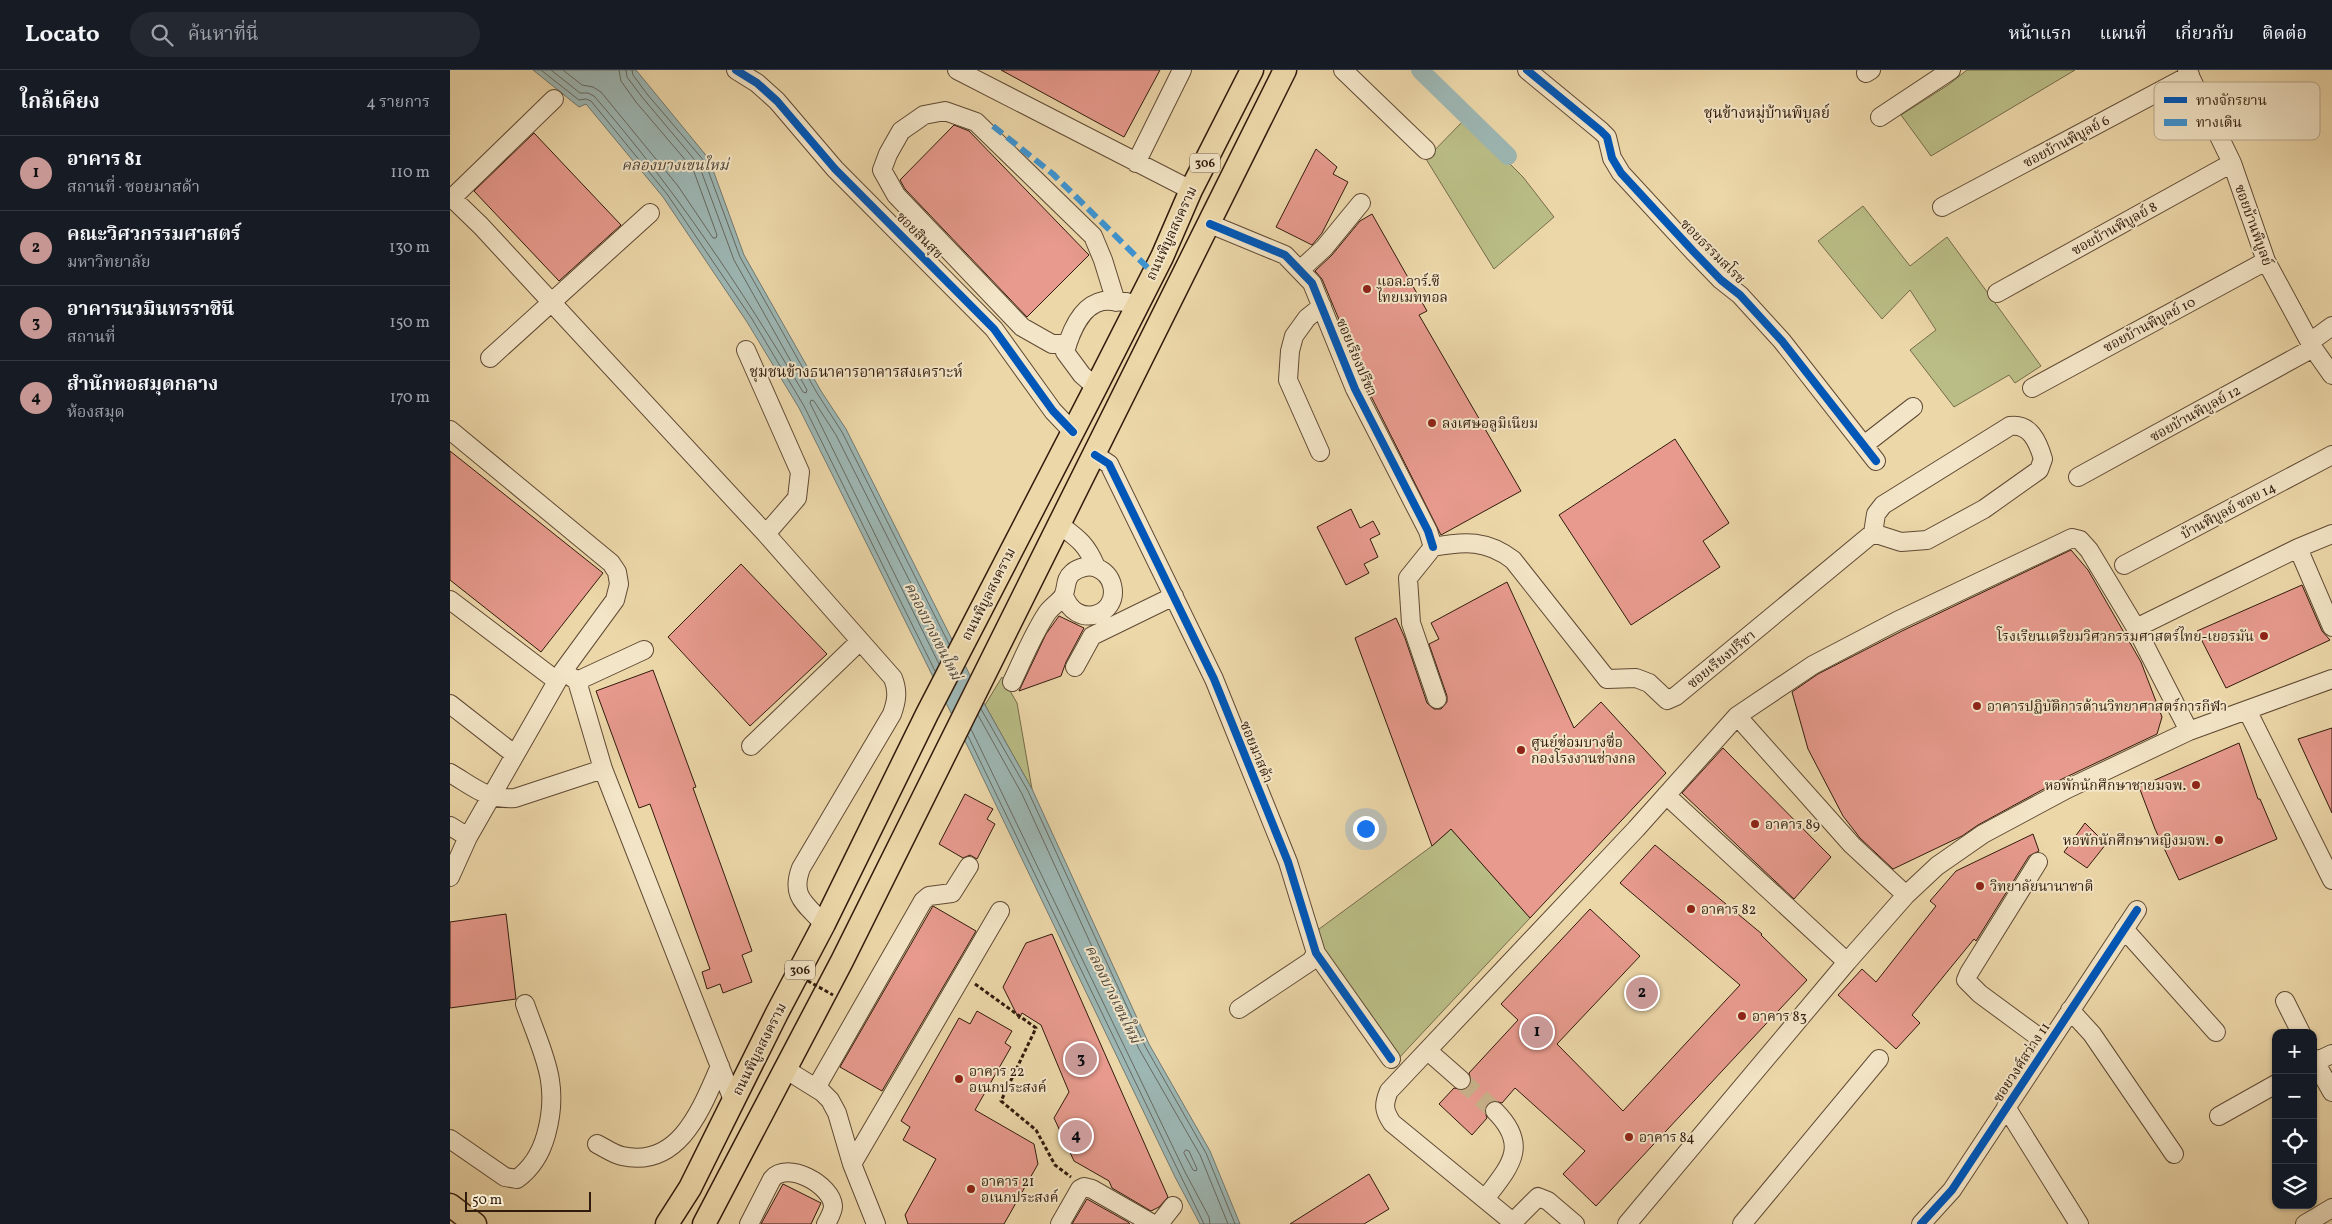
<!DOCTYPE html>
<html lang="th">
<meta charset="utf-8">
<style>
body{margin:0;font-family:Vollkorn,"Noto Serif Thai",serif;background:#242831;color:#f1f3f6}
.controls{position:absolute;right:15px;bottom:15px;display:grid;overflow:hidden;border-radius:10px;box-shadow:0 1px 4px #0004}
.controls button{width:45px;height:45px;display:grid;place-items:center;padding:0;border:0;border-bottom:1px solid #363941;background:#171b24;color:#f1f3f6;font:25px sans-serif}
.scale{position:absolute;left:15px;bottom:12px;width:126px;box-sizing:border-box;padding-left:5px;border:2px solid #311b0d;border-top:0;font-size:14px;line-height:18px;white-space:nowrap;color:#311b0d;-webkit-text-stroke:4px #f3e5c7;paint-order:stroke}
.you{position:absolute;left:915px;top:758px;width:18px;height:18px;margin:-12px;border:4px solid #fff;border-radius:50%;background:#1a73e8;box-shadow:0 0 0 8px #1a73e833}
.badge{display:grid;place-items:center;width:32px;height:32px;border-radius:50%;background:#c59692;color:#111;font-size:16px;font-weight:700}
.pin{position:absolute;translate:-50% -50%;border:2px solid #fff;box-shadow:0 1px 5px #0006}
.list{margin:0;padding:0;list-style:none}
h2{display:flex;justify-content:space-between;align-items:center;height:65px;margin:0;padding:0 20px;font-size:21px}
h2 small{font-size:16px;font-weight:400;color:#9ea1a6}
.list li{display:grid;grid-template-columns:32px 1fr auto;gap:15px;align-items:center;box-sizing:border-box;height:75px;padding:0 20px;border-top:1px solid #363941}
.list b{display:block;font-size:19px;white-space:nowrap}
.list p{margin:0;font-size:16px;white-space:nowrap;color:#9ea1a6}
.list em{font-size:16px;font-style:normal;color:#9ea1a6}
.icon{flex:none;width:28px;height:28px;fill:none;stroke:currentColor;stroke-width:2;stroke-linecap:round;stroke-linejoin:round}
.map{position:relative;flex:none;width:1882px;height:1154px;overflow:hidden}
header{display:flex;align-items:center;gap:30px;box-sizing:border-box;height:70px;padding:0 25px;background:#171b24;border-bottom:1px solid #363941}
header strong{font-size:24px}
nav{display:flex;gap:28px;margin-inline-start:auto;font-size:18px}
.search{width:350px;height:45px;background:#242831;display:flex;align-items:center;gap:12px;box-sizing:border-box;padding:0 18px;border-radius:28px;color:#9ea1a6;font-size:19px}
main{display:flex}
aside{flex:1;background:#171b24}
.map>svg:first-child{display:block}
</style>
<header>
<strong>Locato</strong>
<div class="search"><svg class="icon" aria-label="search" viewBox="0 0 24 24"><circle cx="10" cy="10" r="6"/><path d="M15 15l6 6"/></svg>ค้นหาที่นี่</div>
<nav><a>หน้าแรก</a><a>แผนที่</a><a>เกี่ยวกับ</a><a>ติดต่อ</a></nav>
</header>
<main>
<aside>
<h2>ใกล้เคียง<small>4 รายการ</small></h2>
<ul class="list">
<li><span class="badge">1</span><div><b>อาคาร 81</b><p>สถานที่ · ซอยมาสด้า</p></div><em>110 m</em></li>
<li><span class="badge">2</span><div><b>คณะวิศวกรรมศาสตร์</b><p>มหาวิทยาลัย</p></div><em>130 m</em></li>
<li><span class="badge">3</span><div><b>อาคารนวมินทรราชินี</b><p>สถานที่</p></div><em>150 m</em></li>
<li><span class="badge">4</span><div><b>สำนักหอสมุดกลาง</b><p>ห้องสมุด</p></div><em>170 m</em></li>
</ul>
</aside>
<div class="map">
<svg width="1882" height="1154" viewBox="0 0 1882 1154">
<rect width="100%" height="100%" fill="#ecd7a9"/>
<filter id="stains"><feTurbulence type="fractalNoise" baseFrequency=".004" numOctaves="4"/><feColorMatrix values="0 0 0 0 .2 0 0 0 0 .09 0 0 0 0 .02 0 0 0 .5 -.17"/></filter>
<radialGradient id="worn" r=".72"><stop offset=".6" stop-color="#630" stop-opacity="0"/><stop offset="1" stop-color="#630" stop-opacity=".3"/></radialGradient>
<path fill="#babd86" stroke="#766c4a" d="M1517 0H1625L1481 86 1451 45 1498 15Z
M1015 49 1073 107 1104 147 1044 199 976 89Z
M1413 136 1460 196 1497 167 1591 296 1565 313 1559 305 1504 337 1460 280 1486 260 1460 220 1432 249 1368 171Z
M552 607 567 633 582 719 535 635Z
M1001 759 1080 848 948 989 871 884 865 862 982 776Z"/>
<path fill="#9db7b4" stroke="#727971" d="M83 0H186L259 89 294 185 371 321 396 359 535 635 582 719 699 974 760 1081 790 1154H750L725 1107 520 681 349 338 297 252 213 127 136 34 129 37Z"/>
<g fill="none" stroke-linecap="round" stroke-linejoin="round">
<path stroke="#676960" stroke-width="1" d="M91 0 129 30 136 29 141 31 217 124 302 249 354 336 485 601
M101 0 130 23H138L144 26C224 117 291 218 353 322L356 323 357 320 284 190 249 95 192 27 177 7 176 0
M113 0 132 15 143 17 151 22 228 116 263 168H266L267 165 243 99 186 32 171 11 169 0
M182 0 183 5 197 24 255 92 290 187 367 323 392 362 499 574
M489 594 360 333 361 330 364 331 386 365 495 581
M531 639 578 721 695 976 756 1083 785 1154
M528 645 572 724 689 979 750 1085 778 1154
M521 659 735 1102 759 1147 760 1154
M518 666 754 1154
M736 1080 739 1081 747 1099 746 1101 743 1100 734 1083Z"/>
<path stroke="#9db7b4" stroke-width="18" d="M970 0 1058 86"/>
</g>
<path fill="#e79a8d" stroke="#311b0d" d="M551 0H710L674 67Z
M504 55 519 61 639 185 577 247 455 119 450 110Z
M84 63 171 155 109 211 24 121Z
M866 79 887 97 883 104 898 112 872 163 862 175 826 157Z
M922 144 977 241 969 245 1071 421 991 465 921 326 872 209 865 201 882 185 910 151Z
M1225 369 1279 453 1253 471 1270 497 1181 555 1109 445Z
M0 381 153 503 91 582 0 510Z
M901 439 910 458 923 451 930 464 920 469 928 487 914 494 919 503 896 515 867 457Z
M1621 480 1638 500 1691 592 1712 647 1707 664 1612 709 1528 755 1512 766 1443 799 1410 768 1393 746 1358 679 1342 622 1368 604 1452 561Z
M291 494 377 584 300 656 218 567Z
M1057 512 1124 658 1151 632 1216 703 1080 848 1001 759 982 776 905 568 946 548 955 568 977 633 984 639H991L997 632V626L979 574 989 569 981 553Z
M1852 515 1872 561 1880 570 1776 618 1747 561Z
M609 546 634 558 616 592 611 606 569 621 596 564Z
M203 600 246 717 243 718 302 881 292 885 302 912 273 923 270 914 257 919 252 902 260 899 200 734 189 738 146 621Z
M1882 658V743L1848 669Z
M1789 673 1808 729H1810L1827 769 1729 810 1705 759 1689 717Z
M1273 678 1381 787 1344 829 1232 723Z
M515 724 543 739 537 749 545 754 527 789 520 785 513 788 489 774Z
M1635 753 1656 774 1637 798 1614 782Z
M1583 764 1589 781 1579 786 1526 871 1524 869 1462 945 1470 953 1446 979 1388 925 1412 899 1426 912 1486 836 1480 831 1506 801Z
M1205 775 1312 864 1311 865 1357 910 1146 1136 1113 1104 1135 1081 1065 1018 1052 1033 1044 1031 1038 1033 1035 1042 1037 1048 1022 1065 989 1034 1004 1018 1014 1020 1019 1017 1021 1012 1019 1003 1068 950 1051 934 1140 839 1190 886 1107 974 1173 1041 1290 915 1170 813Z
M483 836 526 861 432 1021 390 997Z
M56 844 66 929 0 938V852Z
M602 864 718 1127 709 1137 701 1141 662 1118 659 1111 624 1091 604 1048 619 1022 591 955 572 943 569 949 553 917 576 873Z
M527 941 562 961 555 973 561 977 525 1040 584 1074 588 1094 554 1154H458L455 1145 486 1089 453 1070 460 1057 451 1051 509 948 520 954Z
M919 1104 939 1139 914 1154H840Z
M333 1114 371 1133 361 1154H311Z
M637 1129 678 1152 680 1154H622Z"/>
<g fill="none" stroke-linecap="round" stroke-linejoin="round">
<path stroke="#c7b18a" stroke-width="18" stroke-dasharray="18 9" stroke-linecap="butt" d="M1011 1010 1045 1041"/>
<g stroke="#604a34" stroke-width="20">
<path id="minor" d="M286 0 307 13 327 31 385 99 544 259 603 341 623 362
M507 0 741 120
M893 0 976 80
M1077 0 1151 61 1157 67 1162 88 1171 103 1243 181 1271 210 1290 225 1332 271 1426 391
M1737 0 1782 93 1816 191 1863 278 1882 305
M1416 3 1421 0
M1430 47 1501 0
M686 93 732 0
M2 128 31 156 316 464 443 608C448 621 447 630 442 644L351 798C340 827 356 834 374 854
M0 130 104 29
M1492 137 1740 5
M760 154 835 185 862 213 905 319 978 461 983 477
M850 200 874 178 911 133
M1547 223 1782 93
M1860 272 1882 256
M617 274H602L572 257 446 125 432 100 438 84 451 61 474 45 495 41 526 52 643 166 653 190 666 232
M296 280 350 402 347 428 316 464
M40 288 200 143
M646 317 632 305 615 282C620 264 631 235 653 231 660 230 670 232 677 232
M1582 318 1816 191
M1560 356C1580 353 1588 372 1593 389L1589 400 1534 439 1477 470 1451 472 1423 463 1426 444 1433 435Z
M0 360 161 493 167 502 169 514 165 530 113 601 18 767 0 756
M1414 375 1463 337
M870 382 838 310 840 281 844 266 857 248 872 236
M645 385 659 394 764 609 838 792 866 883 941 989
M1628 407 1863 278
M610 455C629 469 637 475 646 497
M1848 478 1882 464
M1674 495 1882 385
M0 530 107 611
M1686 558 1848 478 1882 557
M625 597 642 566 724 526
M113 601 127 611 153 699 283 1030
M127 611 194 580
M562 612C573 589 583 564 597 543 601 537 612 530 614 524 617 516 615 509 622 503 629 497 639 495 647 498 654 501 660 507 662 515 670 546 625 560 614 525
M987 629 961 553 958 508 983 477C1015 471 1037 470 1063 490L1157 609 1186 608 1199 613 1217 630 1226 626 1423 463
M0 634 64 684
M1797 640 1882 810
M1287 646 1402 775 1456 825
M301 676 410 571
M0 703C24 717 36 730 65 728L153 699
M1216 725 1397 892
M1588 792 1519 903 1516 910 1530 924 1598 974
M0 807 18 767
M1674 859 1766 962
M1835 931 1851 963
M789 939 861 891 866 883
M1620 940 1642 964 1724 1084
M978 981 1011 1010
M1863 988 1882 1022
M1863 993 1882 984
M335 999 372 1022 380 1030 387 1043 402 1094 426 1154
M366 1018 473 831 479 826 502 823 519 796
M1556 1037 1629 1154
M1769 1046 1826 1014
M0 1069 55 1107 67 1109C82 1098 91 1083 96 1065 111 1012 92 983 75 934
M147 1074C155 1078 163 1084 172 1086 230 1099 252 1037 270 996
M402 1094 550 841
M1035 1129C1060 1096 1080 1076 1045 1041
M1063 1152 1088 1127 1098 1131 1125 1154
M299 1154 322 1109C337 1090 382 1115 383 1136 383 1142 379 1148 376 1154
M610 1154 630 1119 634 1117 642 1119 703 1154
M709 1154 723 1136
M1065 1154 942 1053C934 1041 933 1035 939 1021L1186 759 1287 646 1363 595 1447 551 1622 468 1630 470 1639 480 1686 558 1739 661
M1177 1154 1397 892 1456 825 1487 796 1533 764 1617 719 1739 661 1882 609
M1292 1154 1429 989
M1471 1154 1502 1120 1687 840
M1855 1154 1882 1138"/>
</g>
<g stroke="#311b0d" stroke-width="25">
<path id="major" d="M0 1135 25 1154
M217 1154 240 1118 327 943 374 854 477 644 646 317 712 187 741 120 802 0
M254 1154 392 891 835 0"/>
</g>
<path stroke="#311b0d" stroke-width="3" stroke-dasharray="4 2.5" stroke-linecap="butt" d="M525 914 586 958 551 1031 586 1060 605 1095 621 1107"/>
<use href="#minor" stroke="#f3e5c7" stroke-width="18"/>
<use href="#major" stroke="#ecd7a9" stroke-width="22"/>
<path stroke="#311b0d" stroke-width="3" stroke-dasharray="4 2.5" stroke-linecap="butt" d="M335 898 383 925"/>
<path stroke="#3d94d2" stroke-width="6" stroke-dasharray="12 6" stroke-linecap="butt" d="M543 56 603 104 703 203"/>
<g stroke="#f3e5c7" stroke-width="11">
<path id="cycleway" d="M286 0 307 13 327 31 385 99 544 259 603 341 623 362
M1077 0 1151 61 1157 67 1162 88 1171 103 1243 181 1271 210 1290 225 1332 271 1426 391
M760 154 835 185 862 213 905 319 978 461 983 477
M645 385 659 394 764 609 838 792 866 883 941 989
M1471 1154 1502 1120 1687 840"/>
</g>
<use href="#cycleway" stroke="#0057b8" stroke-width="8"/>
</g>
<g fill="#8f2418" stroke="#f3e5c7" stroke-width="2">
<circle cx="917" cy="219" r="5"/>
<circle cx="982" cy="353" r="5"/>
<circle cx="1814" cy="566" r="5"/>
<circle cx="1527" cy="636" r="5"/>
<circle cx="1071" cy="680" r="5"/>
<circle cx="1746" cy="715" r="5"/>
<circle cx="1305" cy="754" r="5"/>
<circle cx="1769" cy="770" r="5"/>
<circle cx="1530" cy="816" r="5"/>
<circle cx="1241" cy="839" r="5"/>
<circle cx="1292" cy="946" r="5"/>
<circle cx="509" cy="1009" r="5"/>
<circle cx="1179" cy="1067" r="5"/>
<circle cx="521" cy="1119" r="5"/>
</g>
<g text-anchor="middle" stroke-width="4" stroke-linejoin="round" paint-order="stroke">
<g fill="#f3e5c7" stroke="#6b5845" stroke-width="1">
<rect x="740" y="83.5" width="30" height="19" rx="4"/>
<rect x="335" y="890.5" width="30" height="19" rx="4"/>
</g>
<g font-size="12" font-weight="bold" fill="#311b0d">
<text x="755" y="97">306</text>
<text x="350" y="904">306</text>
</g>
<g font-size="14" fill="#311b0d" stroke="#f3e5c7">
<text transform="translate(1616 71) rotate(-28)" y="5">ซอยบ้านพิบูลย์ 6</text>
<text transform="translate(1804 155) rotate(70)" y="5">ซอยบ้านพิบูลย์</text>
<text transform="translate(1664 158) rotate(-29)" y="5">ซอยบ้านพิบูลย์ 8</text>
<text transform="translate(721 163) rotate(-65)" y="5">ถนนพิบูลสงคราม</text>
<text transform="translate(470 165) rotate(45)" y="5">ซอยสินสุข</text>
<text transform="translate(1263 181) rotate(45)" y="5">ซอยธรรมสโรช</text>
<text transform="translate(1699 254) rotate(-28)" y="5">ซอยบ้านพิบูลย์ 10</text>
<text transform="translate(907 287) rotate(67)" y="5">ซอยเรียงปรีชา</text>
<text transform="translate(1745 343) rotate(-29)" y="5">ซอยบ้านพิบูลย์ 12</text>
<text transform="translate(1778 440) rotate(-28)" y="5">บ้านพิบูลย์ ซอย 14</text>
<text transform="translate(538 524) rotate(-63)" y="5">ถนนพิบูลสงคราม</text>
<text transform="translate(1271 589) rotate(-39)" y="5">ซอยเรียงปรีชา</text>
<text transform="translate(807 682) rotate(68)" y="5">ซอยมาสด้า</text>
<text transform="translate(309 979) rotate(-63)" y="5">ถนนพิบูลสงคราม</text>
<text transform="translate(1571 992) rotate(-57)" y="5">ซอยวงศ์สว่าง 11</text>
</g>
<g font-size="14" fill="#311b0d" stroke="#f3e5c7" text-anchor="start">
<text x="927" y="216">แอล.อาร์.ซี<tspan x="927" dy="16">ไทยเมททอล</tspan></text>
<text x="992" y="358">ลงเศษอลูมิเนียม</text>
<text x="1804" y="571" text-anchor="end">โรงเรียนเตรียมวิศวกรรมศาสตร์ไทย-เยอรมัน</text>
<text x="1537" y="641">อาคารปฏิบัติการด้านวิทยาศาสตร์การกีฬา</text>
<text x="1081" y="677">ศูนย์ซ่อมบางซื่อ<tspan x="1081" dy="16">กองโรงงานช่างกล</tspan></text>
<text x="1736" y="720" text-anchor="end">หอพักนักศึกษาชายมจพ.</text>
<text x="1315" y="759">อาคาร 89</text>
<text x="1759" y="775" text-anchor="end">หอพักนักศึกษาหญิงมจพ.</text>
<text x="1540" y="821">วิทยาลัยนานาชาติ</text>
<text x="1251" y="844">อาคาร 82</text>
<text x="1302" y="951">อาคาร 83</text>
<text x="519" y="1006">อาคาร 22<tspan x="519" dy="16">อเนกประสงค์</tspan></text>
<text x="1189" y="1072">อาคาร 84</text>
<text x="531" y="1116">อาคาร 21<tspan x="531" dy="16">อเนกประสงค์</tspan></text>
</g>
<g font-size="15" fill="#311b0d" stroke="#f3e5c7">
<text x="1317" y="48">ชุนข้างหมู่บ้านพิบูลย์</text>
<text x="406" y="307">ชุมชนข้างธนาคารอาคารสงเคราะห์</text>
</g>
<g font-size="15" font-style="italic" fill="#514a3f" stroke="#f3e5c7">
<text x="225" y="100">คลองบางเขนใหม่</text>
<text transform="translate(483 561) rotate(63)" y="5">คลองบางเขนใหม่</text>
<text transform="translate(663 924) rotate(64)" y="5">คลองบางเขนใหม่</text>
</g>
</g>
<rect x="1704" y="12" width="166" height="58" rx="8" fill="#f3e5c7" stroke="#b9a88f" stroke-width="1"/>
<rect x="1714" y="27" width="23" height="6" fill="#0057b8"/>
<rect x="1714" y="49" width="23" height="7" fill="#3d94d2"/>
<g font-size="14" fill="#311b0d">
<text x="1746" y="35">ทางจักรยาน</text>
<text x="1746" y="57">ทางเดิน</text>
</g>
<rect width="100%" height="100%" filter="url(#stains)"/>
<rect width="100%" height="100%" fill="url(#worn)"/>
</svg>
<div class="controls">
<button>+</button>
<button>−</button>
<button><svg class="icon" aria-label="locate" viewBox="0 0 24 24"><circle cx="12" cy="12" r="6"/><path d="M12 2v4M12 18v4M2 12h4M18 12h4"/></svg></button>
<button><svg class="icon" aria-label="layers" viewBox="0 0 24 24"><path d="M12 4l9 5-9 5-9-5zM3 14l9 5 9-5"/></svg></button>
</div>
<div class="scale">50 m</div>
<div class="you"></div>
<div class="pin badge" style="left:1087px;top:962px">1</div>
<div class="pin badge" style="left:1192px;top:923px">2</div>
<div class="pin badge" style="left:631px;top:989px">3</div>
<div class="pin badge" style="left:626px;top:1066px">4</div>
</div>
</main>
